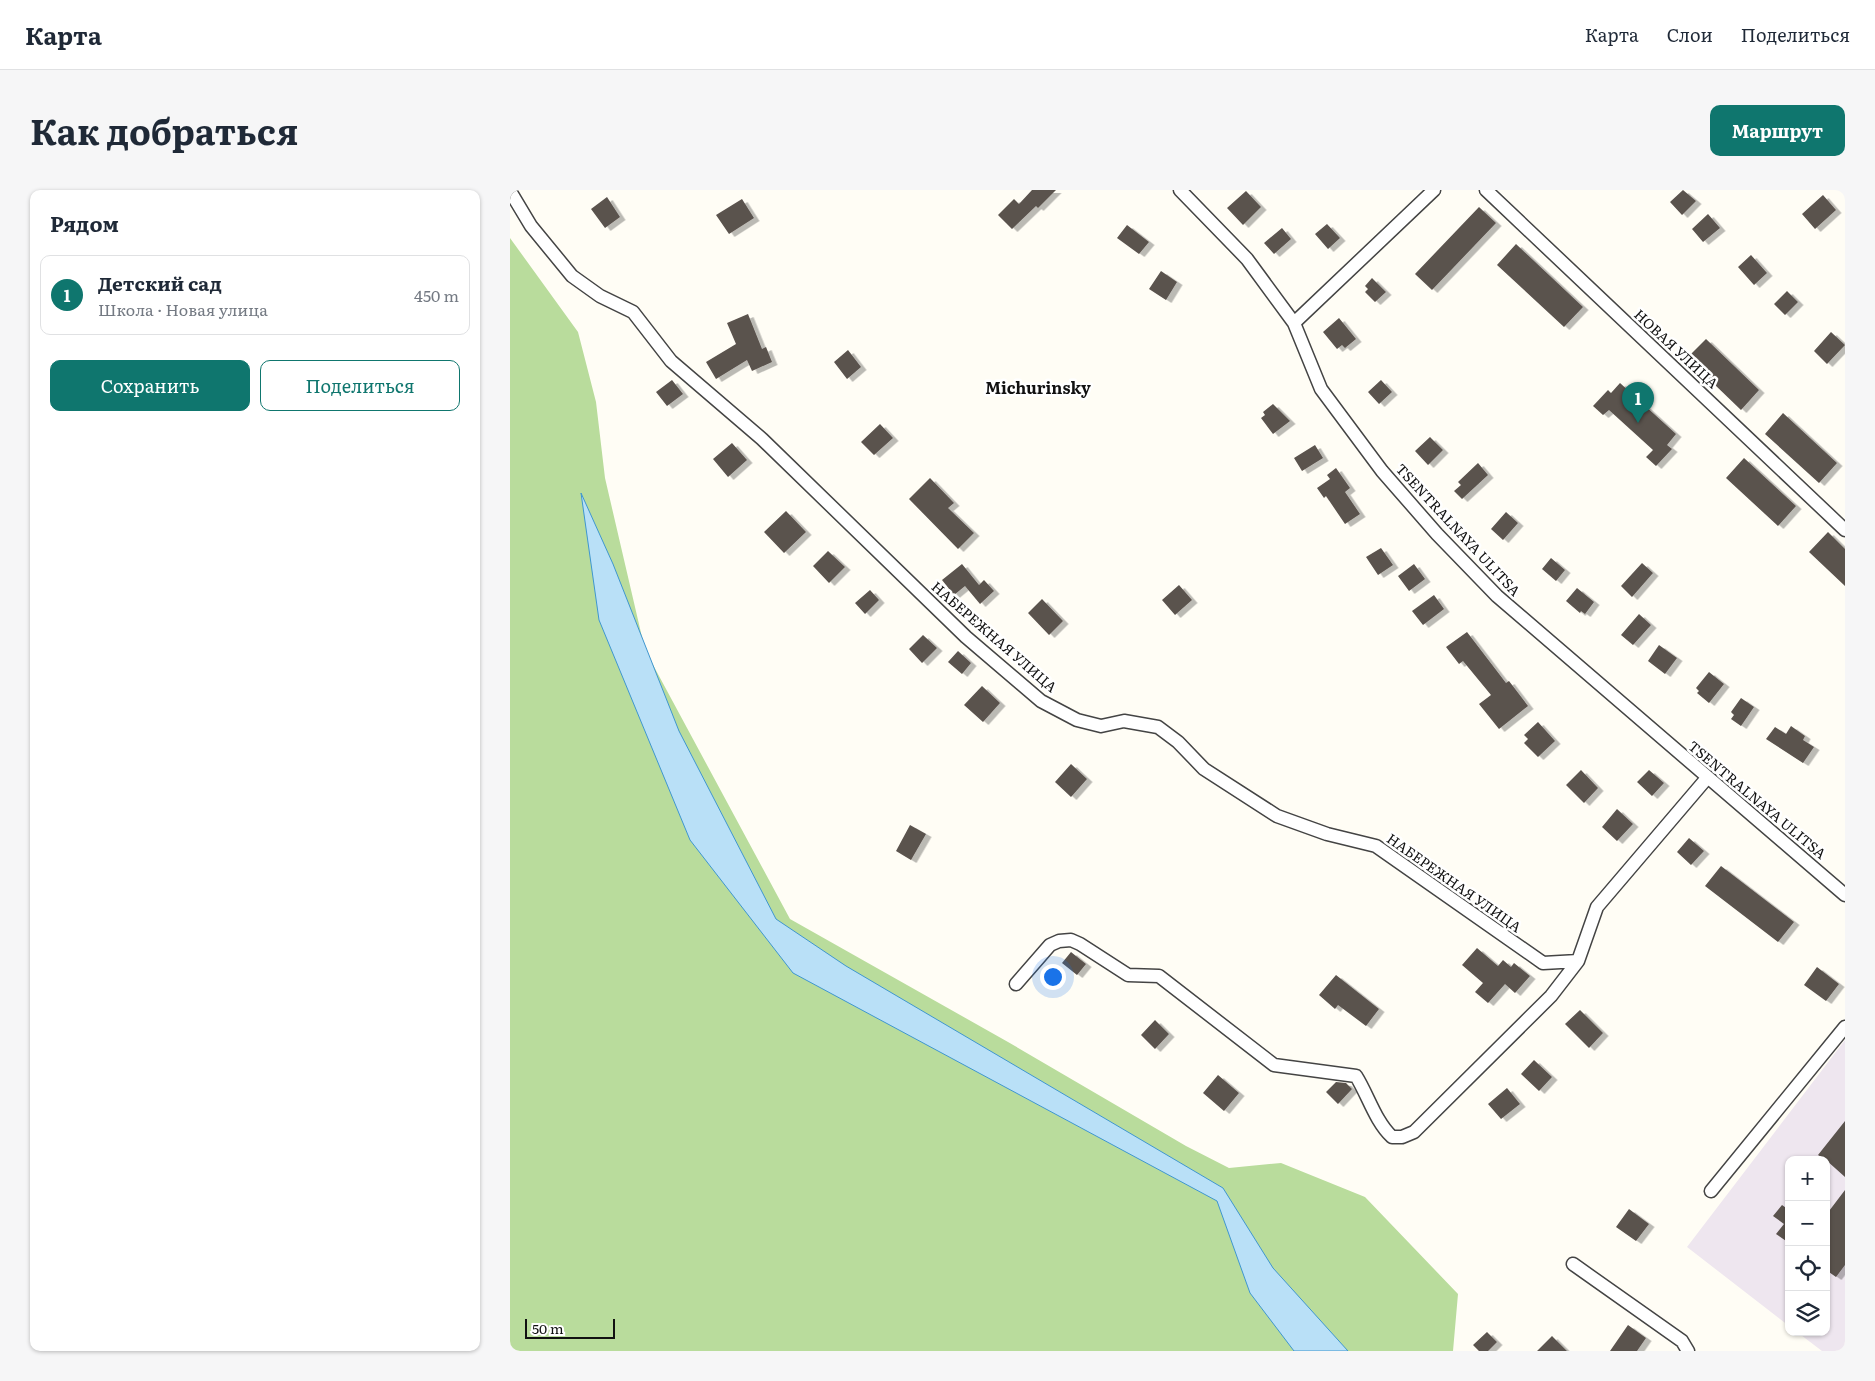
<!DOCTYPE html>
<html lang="ru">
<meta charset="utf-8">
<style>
body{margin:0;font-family:Literata,serif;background:#f6f6f7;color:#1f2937}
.controls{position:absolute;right:15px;bottom:15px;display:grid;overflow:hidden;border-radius:10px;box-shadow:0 1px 4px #0004}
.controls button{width:45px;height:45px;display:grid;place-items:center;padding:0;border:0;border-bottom:1px solid #e0e1e3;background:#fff;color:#1f2937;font:25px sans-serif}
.scale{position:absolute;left:15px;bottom:12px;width:90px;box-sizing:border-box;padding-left:5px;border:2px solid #111;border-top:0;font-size:14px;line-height:18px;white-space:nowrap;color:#111;-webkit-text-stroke:4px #fff;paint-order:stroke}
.you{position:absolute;left:542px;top:786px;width:18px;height:18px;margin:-12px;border:4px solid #fff;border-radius:50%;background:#1a73e8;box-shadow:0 0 0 8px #1a73e833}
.badge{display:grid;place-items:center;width:32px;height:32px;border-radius:50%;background:#0f766e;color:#fff;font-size:16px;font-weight:700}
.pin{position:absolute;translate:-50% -41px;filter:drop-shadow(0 1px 2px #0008)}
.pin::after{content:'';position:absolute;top:26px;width:18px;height:15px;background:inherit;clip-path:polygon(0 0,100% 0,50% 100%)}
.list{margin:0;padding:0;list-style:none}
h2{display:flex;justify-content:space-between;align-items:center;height:65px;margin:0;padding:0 20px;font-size:21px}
h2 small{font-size:16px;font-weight:400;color:#747a83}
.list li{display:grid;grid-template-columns:32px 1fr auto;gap:15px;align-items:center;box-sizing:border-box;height:80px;margin:0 10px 10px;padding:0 10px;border:1px solid #e0e1e3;border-radius:10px}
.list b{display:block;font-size:19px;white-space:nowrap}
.list p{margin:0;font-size:16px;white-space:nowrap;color:#747a83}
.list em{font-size:16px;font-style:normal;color:#747a83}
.actions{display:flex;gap:10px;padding:15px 20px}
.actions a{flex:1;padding:11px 0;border:1px solid #0f766e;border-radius:10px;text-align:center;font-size:18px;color:#0f766e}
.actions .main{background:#0f766e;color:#fff}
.icon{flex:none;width:28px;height:28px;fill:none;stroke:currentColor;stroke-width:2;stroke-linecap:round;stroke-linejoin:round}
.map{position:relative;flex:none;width:1335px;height:1161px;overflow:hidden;border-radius:10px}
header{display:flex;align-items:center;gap:30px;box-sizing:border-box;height:70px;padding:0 25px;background:#fff;border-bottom:1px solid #e0e1e3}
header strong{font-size:24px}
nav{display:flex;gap:28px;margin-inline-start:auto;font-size:18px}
.intro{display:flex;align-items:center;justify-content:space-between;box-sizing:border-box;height:120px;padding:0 30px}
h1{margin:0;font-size:35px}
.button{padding:12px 22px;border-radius:10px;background:#0f766e;color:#fff;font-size:18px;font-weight:700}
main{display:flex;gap:30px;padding:0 30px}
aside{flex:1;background:#fff;border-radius:10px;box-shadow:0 1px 4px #0004}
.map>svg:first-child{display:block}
</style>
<header>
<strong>Карта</strong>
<nav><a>Карта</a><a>Слои</a><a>Поделиться</a></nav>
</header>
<div class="intro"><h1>Как добраться</h1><a class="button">Маршрут</a></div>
<main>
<aside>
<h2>Рядом<small></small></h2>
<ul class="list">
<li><span class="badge">1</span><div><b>Детский сад</b><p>Школа · Новая улица</p></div><em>450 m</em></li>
</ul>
<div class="actions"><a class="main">Сохранить</a><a>Поделиться</a></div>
</aside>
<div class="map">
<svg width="1335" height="1161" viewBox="0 0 1335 1161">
<defs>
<filter id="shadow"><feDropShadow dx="5.5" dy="3" stdDeviation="0" flood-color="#0004"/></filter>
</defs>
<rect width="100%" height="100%" fill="#fffdf5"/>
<path fill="#eee6ef" d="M1335 850V1161H1312L1287 1142H1316V970H1279V1136L1177 1057Z"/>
<path fill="#b9dc9c" d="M0 48 68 142 86 212 95 288 135 460 280 729 498 852 676 956 719 978 771 973 855 1007 948 1104 943 1161H0Z"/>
<path fill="#b9e0f7" stroke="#3f96cf" d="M71 303 103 374 169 541 266 729 336 776 713 998 763 1078 838 1161H784L740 1103 707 1011 283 783 180 650 89 430Z"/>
<path fill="#5a524d" filter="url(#shadow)" d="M522 0H546L528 18 526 16 502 39 488 25 504 9 509 14Z
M1173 0 1186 11 1172 25 1160 12Z
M736 1 751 17 733 35 717 18Z
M1313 5 1326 20 1305 39 1292 24Z
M97 7 110 27 95 38 81 19Z
M232 9 244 28 219 44 206 25Z
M969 17 986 33 922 100 905 84Z
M1198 24 1210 38 1193 52 1182 39Z
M817 34 830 48 818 59 805 44Z
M617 35 639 52 629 64 607 48Z
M772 38 781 49 764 64 754 53Z
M1006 54 1073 117 1054 137 987 75Z
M1241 65 1257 83 1244 95 1228 77Z
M651 81 667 92 656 110 639 99Z
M862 88 876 102 865 112 855 102 858 99 855 96Z
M1277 101 1288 112 1275 125 1264 114Z
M238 124 252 159 256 157 262 172 242 181 237 170 206 189 196 172 226 154 217 133Z
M829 128 846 149 835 158 832 155 827 159 813 142Z
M1321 142 1335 155 1317 174 1304 161Z
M1196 149 1249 200 1231 220 1177 168Z
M338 160 351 177 337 189 324 172Z
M162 190 173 204 157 216 146 202Z
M871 190 882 202 869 214 858 202Z
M1110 193 1166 244 1157 255 1162 259 1146 276 1136 267 1143 260 1099 220 1093 225 1083 216 1098 200 1101 203Z
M763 214 780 231 763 244 751 228 755 225 753 222Z
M1273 223 1327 273 1309 293 1255 244Z
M370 234 383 248 364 265 351 252Z
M920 247 933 260 918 275 905 261Z
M222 253 237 270 218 287 203 269Z
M805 255 813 268 792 281 784 268Z
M1234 268 1286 316 1268 336 1216 288Z
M968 273 978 285 952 309 944 301 951 295 948 292Z
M826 278 840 298 835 302 850 324 835 334 816 306 814 308 807 298 820 289 817 285Z
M420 288 444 313 438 318 464 343 448 359 399 309Z
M276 321 296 342 274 363 254 342Z
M996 322 1008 333 993 350 981 339Z
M1318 342 1335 359V396L1299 362Z
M871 358 883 375 868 385 856 367Z
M318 361 335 377 319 393 303 376Z
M1041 368 1055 380 1046 391 1032 379Z
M1132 373 1143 383 1122 407 1111 396Z
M452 374 469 395 474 390 484 401 470 414 455 396 444 405 432 390Z
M904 374 915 389 899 401 888 386Z
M669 395 682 410 665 425 652 410Z
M1067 398 1084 412 1075 424 1071 421 1070 423 1056 411Z
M360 400 369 410 355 424 345 413Z
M924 405 934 419 913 435 902 421Z
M532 409 553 431 539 445 518 423Z
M1129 424 1141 435 1123 455 1111 445Z
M957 442 996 493 999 491 1018 516 989 539 969 514 981 505 953 471 949 474 936 457Z
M413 445 427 458 412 473 399 459Z
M1149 455 1167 468 1155 484 1138 471Z
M448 461 461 473 452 484 438 472Z
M1199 482 1214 494 1199 513 1187 503 1189 501 1186 498Z
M472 496 490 513 473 532 454 515Z
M1231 508 1244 517 1231 536 1221 529 1224 525 1221 522Z
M1028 532 1045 551 1028 567 1014 553 1018 549 1014 545Z
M1281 536 1295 546 1293 550 1304 557 1293 573 1256 549 1265 537 1276 544Z
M561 574 577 589 561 607 545 592Z
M1071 580 1088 598 1074 613 1056 595Z
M1139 580 1154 593 1142 606 1127 592Z
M1107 619 1123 634 1107 651 1092 637Z
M400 635 416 644 401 670 386 661Z
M1179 648 1194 661 1181 675 1167 662Z
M1211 676 1284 732 1268 752 1195 696Z
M967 758 988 776 993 770 1001 777 1004 773 1020 786 1005 803 995 794 978 813 965 802 973 793 952 775Z
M561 762 576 774 567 785 552 773Z
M1307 777 1329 794 1316 811 1294 795Z
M826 785 869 819 856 836 828 815 825 819 809 805Z
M1070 820 1093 843 1079 858 1055 834Z
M645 830 659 844 645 859 631 845Z
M1024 870 1042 887 1029 901 1011 884Z
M708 885 729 903 714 921 693 903Z
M826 892 836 893 842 899 828 914 816 902Z
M997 898 1010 914 991 929 978 914Z
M1335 931V987L1316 970 1308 965Z
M1335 1000V1075L1326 1087 1316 1080V1025Z
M1272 1015 1279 1020V1053L1266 1044 1274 1034 1263 1026Z
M1119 1019 1139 1034 1126 1051 1106 1037Z
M1118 1135 1136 1148 1127 1161H1100Z
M977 1142 987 1152 978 1161H969L963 1155Z
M1042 1146 1057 1161H1027Z"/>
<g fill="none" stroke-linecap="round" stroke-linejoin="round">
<g stroke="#444" stroke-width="15">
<path id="minor" d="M670 0 737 69 784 133 811 199 872 281 927 344 987 406 1335 705
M976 0 1335 340
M0 1 21 36 62 86 90 106 123 122 161 171 252 249 456 447 531 511 567 530 591 536 614 531 648 537 668 552 694 579 767 626 817 644 866 656 1033 773 1068 771
M784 133 924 0
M506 794 540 755 549 751 561 750 570 754 618 785 649 786 764 875 846 886C858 905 865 931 882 947H892L904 942 1041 806 1068 771 1087 717 1197 588
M1201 1001 1335 837
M1063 1074 1172 1151 1178 1161"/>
</g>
<use href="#minor" stroke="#fff" stroke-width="12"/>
</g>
<g text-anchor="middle" stroke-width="5" stroke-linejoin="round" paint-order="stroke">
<g font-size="14" fill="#111" stroke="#fff">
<text transform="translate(1166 159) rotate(43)" y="5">НОВАЯ УЛИЦА</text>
<text transform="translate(948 340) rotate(47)" y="5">TSENTRALNAYA ULITSA</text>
<text transform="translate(484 447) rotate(41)" y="5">НАБЕРЕЖНАЯ УЛИЦА</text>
<text transform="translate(1247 610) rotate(40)" y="5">TSENTRALNAYA ULITSA</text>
<text transform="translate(944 693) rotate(35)" y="5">НАБЕРЕЖНАЯ УЛИЦА</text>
</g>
<g font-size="16" font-weight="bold" fill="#111" stroke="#fff">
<text x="528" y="204">Michurinsky</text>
</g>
</g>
</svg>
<div class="controls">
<button>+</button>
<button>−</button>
<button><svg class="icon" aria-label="locate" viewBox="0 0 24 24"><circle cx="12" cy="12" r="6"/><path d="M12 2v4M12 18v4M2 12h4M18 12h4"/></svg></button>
<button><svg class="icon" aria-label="layers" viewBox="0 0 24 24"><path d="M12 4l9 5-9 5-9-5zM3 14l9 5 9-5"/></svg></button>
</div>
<div class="scale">50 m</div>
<div class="you"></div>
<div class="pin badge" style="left:1128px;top:233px">1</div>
</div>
</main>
